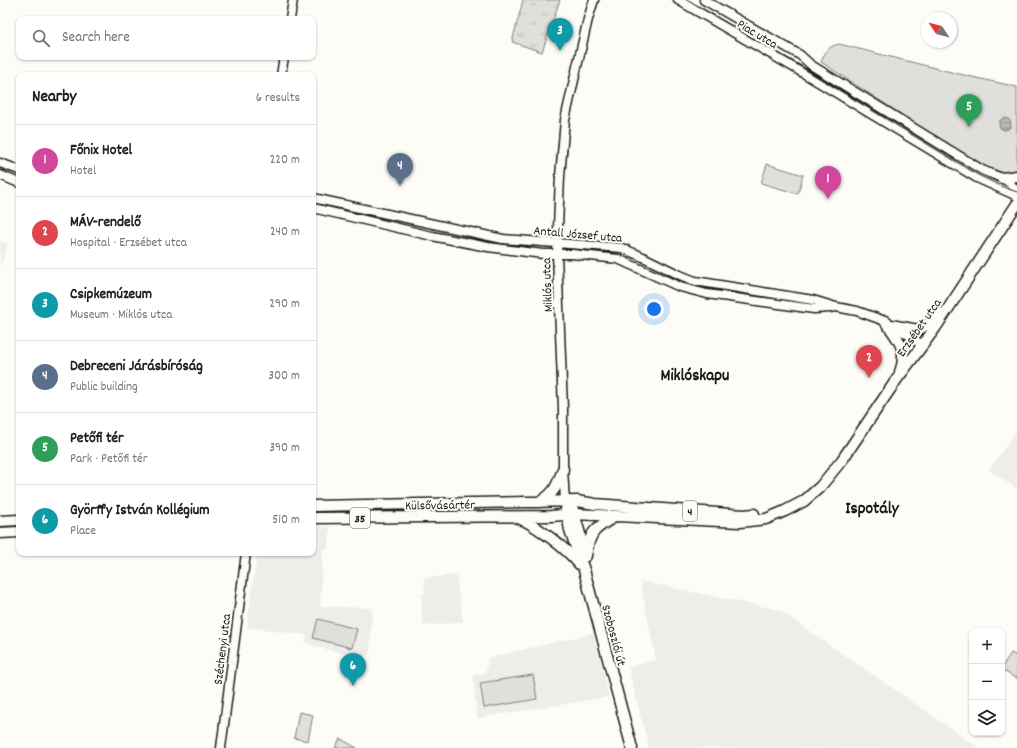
<!DOCTYPE html>
<meta charset="utf-8">
<style>
body{margin:0;font-family:Dekko,sans-serif;background:#f6f6f6;color:#202124}
.controls{position:absolute;right:12px;bottom:12px;display:grid;overflow:hidden;border-radius:8px;box-shadow:0 1px 3px #0004}
.controls button{width:36px;height:36px;display:grid;place-items:center;padding:0;border:0;border-bottom:1px solid #e0e0e0;background:#fff;color:#202124;font:20px sans-serif}
.compass{position:absolute;left:921px;top:12px;width:36px;height:36px;border-radius:50%;background:#fff;box-shadow:0 1px 3px #0004;rotate:305deg}
.you{position:absolute;left:654px;top:309px;width:14px;height:14px;margin:-10px;border:3px solid #fff;border-radius:50%;background:#1a73e8;box-shadow:0 0 0 6px #1a73e833}
.badge{display:grid;place-items:center;width:26px;height:26px;border-radius:50%;background:#d93025;color:#fff;font-size:13px;font-weight:700}
.pin{position:absolute;translate:-50% -33px;filter:drop-shadow(0 1px 2px #0008)}
.pin::after{content:'';position:absolute;top:21px;width:14px;height:12px;background:inherit;clip-path:polygon(0 0,100% 0,50% 100%)}
.list{margin:0;padding:0;list-style:none}
h2{display:flex;justify-content:space-between;align-items:center;height:52px;margin:0;padding:0 16px;font-size:17px}
h2 small{font-size:13px;font-weight:400;color:#757577}
.list li{display:grid;grid-template-columns:26px 1fr auto;gap:12px;align-items:center;box-sizing:border-box;height:72px;padding:0 16px;border-top:1px solid #e0e0e0}
.list b{display:block;font-size:15px;white-space:nowrap}
.list p{margin:0;font-size:13px;white-space:nowrap;color:#757577}
.list em{font-size:13px;font-style:normal;color:#757577}
.icon{flex:none;width:22px;height:22px;fill:none;stroke:currentColor;stroke-width:2;stroke-linecap:round;stroke-linejoin:round}
.map{position:relative;flex:none;width:1017px;height:748px;overflow:hidden}
.search{position:absolute;background:#fff;box-shadow:0 1px 3px #0004;left:16px;top:16px;width:300px;height:44px;display:flex;align-items:center;gap:10px;box-sizing:border-box;padding:0 14px;border-radius:8px;color:#757577;font-size:15px}
.panel{position:absolute;background:#fff;box-shadow:0 1px 3px #0004;left:16px;top:72px;width:300px;height:484px;border-radius:8px}
.map>svg:first-child{display:block}
</style>
<div class="map">
<svg width="1017" height="748" viewBox="0 0 1017 748">
<defs>
<pattern id="grass-tufts" width="24" height="20" patternUnits="userSpaceOnUse"><rect width="24" height="20" fill="#e0dfdb"/><path d="M3 7l-1-3M5 7V3M7 7l1-3M15 17l-1-3M17 17v-4M19 17l1-3" fill="none" stroke="#c0bfbb"/></pattern>
<pattern id="water-rules" width="6" height="5" patternUnits="userSpaceOnUse"><rect width="6" height="5" fill="#b7b6b2"/><path d="M0 2.5h6" fill="none" stroke="#9d9c98"/></pattern>
</defs>
<rect width="100%" height="100%" fill="#fdfcf7"/>
<filter id="ink" filterUnits="userSpaceOnUse"><feTurbulence type="fractalNoise" baseFrequency=".025" numOctaves="2"/><feDisplacementMap in="SourceGraphic" scale="8" xChannelSelector="R" yChannelSelector="G"/><feConvolveMatrix kernelMatrix="1 2 1 2 8 2 1 2 1" color-interpolation-filters="sRGB"/></filter>
<g filter="url(#ink)">
<path fill="#eeede9" d="M0 241 8 244 0 268Z
M1017 430V489L989 470Z
M313 526 330 527 328 549H323L320 606 372 608 370 654 359 658 305 643 307 635 247 627 257 553H313Z
M456 575 463 622 423 626 421 594H425L424 578Z
M640 581 779 610 979 748H649L628 667 656 660Z
M594 633 609 697 477 718 473 675 486 672 488 658Z"/>
<path fill="url(#grass-tufts)" stroke="#7e7e7c" d="M523 0H560L542 52 512 42Z"/>
<path fill="#e0dfdb" stroke="#7e7e7c" d="M839 44 959 74 1017 87V174L1003 175 983 168 821 62C826 51 827 47 839 44Z
M767 164 803 175 798 194 761 183Z
M318 619 357 629 352 648 313 638Z
M1011 653 1017 656V679L1002 670V667Z
M533 675 537 699 484 708 480 683Z
M299 712 313 715 308 741 294 738Z
M340 739H341L357 748H335Z"/>
<path fill="url(#water-rules)" stroke="#797876" d="M999 124a6 6 0 1 1 12 0a6 6 0 1 1-12 0Z"/>
<g fill="none" stroke-linecap="round" stroke-linejoin="round">
<g stroke="#1c1c1c" stroke-width="11">
<path id="minor" d="M678 0 805 74 977 178 1017 196
M704 0 800 55 811 65 982 170C995 176 1010 178 1017 193
M290 19 293 0
M281 75 284 57
M0 163 19 170
M0 175 19 183
M313 198 503 239 622 248 643 257 680 275 695 281 813 300 836 307 857 311 885 321 907 334 922 345
M313 208 432 236 488 247 543 254H572L618 259 680 287 707 294 814 309 831 308
M565 501 563 469V409L557 254 560 176 565 120 576 71 588 19 594 0
M221 748 246 553"/>
</g>
<g stroke="#1c1c1c" stroke-width="13">
<path id="major" d="M1002 178 1017 176
M885 321C897 338 909 349 900 372
M891 325 918 330 931 322 940 313
M540 502C556 492 557 485 563 469
M313 506 577 501 595 504 744 515 754 514
M566 509 570 530 584 570 632 748
M573 509 580 534 581 548
M313 518 551 516 575 514 740 522 766 519 785 511 804 501 820 487 842 460 897 379 936 327 1017 204
M517 518C533 522 569 551 579 564
M0 521 19 520
M0 533 19 532
M586 556C589 532 595 528 616 516"/>
</g>
<use href="#minor" stroke="#fdfcf7" stroke-width="8"/>
<use href="#major" stroke="#fdfcf7" stroke-width="10"/>
<path stroke="#1c1c1c" stroke-width="1" d="M687 0 763 44 978 175 1003 187 1017 192"/>
</g>
</g>
<g text-anchor="middle" stroke-width="4" stroke-linejoin="round" paint-order="stroke">
<g fill="#fdfcf7" stroke="#605f5e" stroke-width="1">
<rect x="683" y="501" width="14" height="20" rx="3"/>
<rect x="350" y="508" width="20" height="20" rx="3"/>
</g>
<g font-size="12" font-weight="bold" fill="#1c1c1c">
<text x="690" y="515">4</text>
<text x="360" y="522">35</text>
</g>
<g font-size="13" fill="#1c1c1c" stroke="#fdfcf7">
<text transform="translate(758 33) rotate(31)" y="5">Piac utca</text>
<text transform="translate(578 233) rotate(5)" y="5">Antall József utca</text>
<text transform="translate(546 285) rotate(-92)" y="5">Miklós utca</text>
<text transform="translate(918 327) rotate(-55)" y="5">Erzsébet utca</text>
<text transform="translate(440 504) rotate(-1)" y="5">Külsővásártér</text>
<text transform="translate(615 635) rotate(75)" y="5">Szoboszlói út</text>
<text transform="translate(221 649) rotate(-83)" y="5">Széchenyi utca</text>
</g>
<g font-size="17" font-weight="bold" fill="#1c1c1c" stroke="#fdfcf7">
<text x="695" y="380">Miklóskapu</text>
<text x="872" y="513">Ispotály</text>
</g>
</g>
</svg>
<div class="controls">
<button>+</button>
<button>−</button>
<button><svg class="icon" aria-label="layers" viewBox="0 0 24 24"><path d="M12 4l9 5-9 5-9-5zM3 14l9 5 9-5"/></svg></button>
</div>
<svg class="compass" viewBox="-18 -18 36 36"><path d="M0-13l5 13h-10z" fill="#e53935"/><path d="M0 13l5-13h-10z" fill="#757577"/></svg>
<div class="you"></div>
<div class="pin badge" style="left:828px;top:199px;background:#d1479c">1</div>
<div class="pin badge" style="left:869px;top:378px;background:#e0444e">2</div>
<div class="pin badge" style="left:560px;top:51px;background:#0f9aa8">3</div>
<div class="pin badge" style="left:400px;top:186px;background:#5c6f8a">4</div>
<div class="pin badge" style="left:969px;top:127px;background:#2e9e5b">5</div>
<div class="pin badge" style="left:353px;top:686px;background:#0f9aa8">6</div>
<div class="search"><svg class="icon" aria-label="search" viewBox="0 0 24 24"><circle cx="10" cy="10" r="6"/><path d="M15 15l6 6"/></svg>Search here</div>
<section class="panel">
<h2>Nearby<small>6 results</small></h2>
<ul class="list">
<li><span class="badge" style="background:#d1479c">1</span><div><b>Főnix Hotel</b><p>Hotel</p></div><em>220 m</em></li>
<li><span class="badge" style="background:#e0444e">2</span><div><b>MÁV-rendelő</b><p>Hospital · Erzsébet utca</p></div><em>240 m</em></li>
<li><span class="badge" style="background:#0f9aa8">3</span><div><b>Csipkemúzeum</b><p>Museum · Miklós utca</p></div><em>290 m</em></li>
<li><span class="badge" style="background:#5c6f8a">4</span><div><b>Debreceni Járásbíróság</b><p>Public building</p></div><em>300 m</em></li>
<li><span class="badge" style="background:#2e9e5b">5</span><div><b>Petőfi tér</b><p>Park · Petőfi tér</p></div><em>390 m</em></li>
<li><span class="badge" style="background:#0f9aa8">6</span><div><b>Györffy István Kollégium</b><p>Place</p></div><em>510 m</em></li>
</ul>
</section>
</div>
